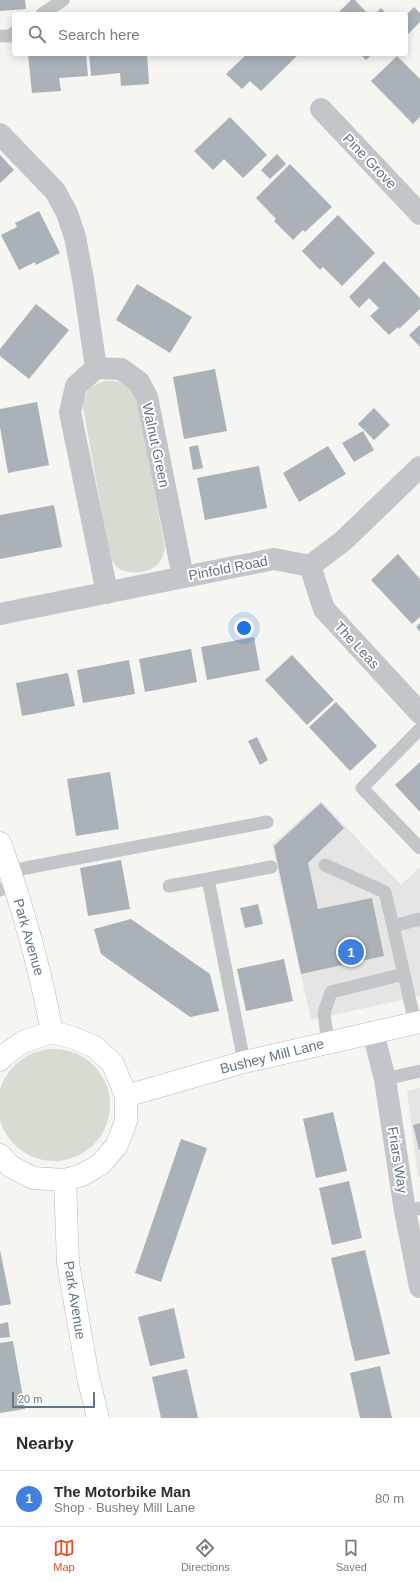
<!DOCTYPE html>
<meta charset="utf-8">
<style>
body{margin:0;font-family:Arial,sans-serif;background:#f7f7f7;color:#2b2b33}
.scale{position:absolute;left:12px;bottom:10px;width:83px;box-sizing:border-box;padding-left:4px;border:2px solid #637483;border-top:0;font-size:11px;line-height:14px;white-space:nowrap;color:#637483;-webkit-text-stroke:3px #fff;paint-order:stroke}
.you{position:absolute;left:244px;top:628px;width:14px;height:14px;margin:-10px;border:3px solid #fff;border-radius:50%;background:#1a73e8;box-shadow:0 0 0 6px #1a73e833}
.badge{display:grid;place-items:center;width:26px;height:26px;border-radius:50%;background:#e64f20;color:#fff;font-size:13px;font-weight:700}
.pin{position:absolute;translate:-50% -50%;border:2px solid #fff;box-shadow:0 1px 4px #0006}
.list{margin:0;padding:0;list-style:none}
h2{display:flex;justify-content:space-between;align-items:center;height:52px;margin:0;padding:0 16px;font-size:17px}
h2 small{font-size:13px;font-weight:400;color:#7c7c81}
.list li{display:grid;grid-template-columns:26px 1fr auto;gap:12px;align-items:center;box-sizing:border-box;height:56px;padding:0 16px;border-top:1px solid #e1e1e2}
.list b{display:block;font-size:15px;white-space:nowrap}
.list p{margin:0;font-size:13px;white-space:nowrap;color:#7c7c81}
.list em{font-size:13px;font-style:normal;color:#7c7c81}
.icon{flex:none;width:22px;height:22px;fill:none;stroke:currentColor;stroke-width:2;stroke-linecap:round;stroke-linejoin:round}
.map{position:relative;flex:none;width:420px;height:1418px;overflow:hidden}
.search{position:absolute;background:#fff;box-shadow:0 2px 10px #0003;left:12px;right:12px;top:12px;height:44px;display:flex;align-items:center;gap:10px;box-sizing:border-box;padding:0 14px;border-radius:4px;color:#7c7c81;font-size:15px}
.sheet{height:108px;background:#fff}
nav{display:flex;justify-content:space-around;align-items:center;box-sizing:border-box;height:56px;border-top:1px solid #e1e1e2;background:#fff;font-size:11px;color:#7c7c81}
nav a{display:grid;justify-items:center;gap:2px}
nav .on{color:#e64f20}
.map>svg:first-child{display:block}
</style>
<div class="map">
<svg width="420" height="1418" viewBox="0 0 420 1418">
<rect width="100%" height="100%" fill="#f5f5f1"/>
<path fill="#e5e6e4" d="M321 801 401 885 420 867V996L311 1020 272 845Z
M420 1088V1178L418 1177 407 1091Z"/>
<path fill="#d6dcd2" d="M104 381C121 381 127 382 137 397L165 548C164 552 163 556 161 560 155 573 132 575 121 570 117 568 113 562 110 558L83 407C85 390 89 387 104 381Z
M-2 1105a56 56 0 1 1 112 0a56 56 0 1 1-112 0Z"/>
<path fill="#aab2b8" d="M0 0H25L26 9 0 11Z
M351 0H355L368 14H337Z
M414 7 420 13V22L406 36V15Z
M381 8 387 14H375Z
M28 54H86L88 76 59 78 61 91 32 93Z
M89 54H147L149 84 121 86 120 73 91 76Z
M247 54H299L261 91 250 81 242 89 226 74Z
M360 54H372L366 60Z
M397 56 420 79V117L413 124 371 81Z
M230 117 267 155 243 178 224 159 213 170 194 151Z
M277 154 286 164 270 179 261 170Z
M0 155 14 170 0 183Z
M290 164 332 207 305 232 303 230 293 240 274 221 276 219 256 198Z
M39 211 60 253 36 265 35 262 19 270 1 235 17 227 15 223Z
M338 215 375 253 342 286 323 267 320 270 302 251Z
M384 261 420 298V309L399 329 398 327 389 335 370 316 379 308 369 298 359 308 349 297Z
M137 284 192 317 170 353 116 320Z
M36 304 69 330 29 379 0 356V349Z
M420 325V347L409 335Z
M215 369 227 431 184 439 173 377Z
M37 402 49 465 8 473 0 427V409Z
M374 408 390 425 374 440 358 424Z
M363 431 374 450 354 462 342 443Z
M198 445 203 468 193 470 189 447Z
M328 446 346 474 299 502 283 473Z
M259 466 267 508 205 520 197 478Z
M54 505 62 547 0 559V515Z
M398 554 420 579V617L412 624 371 580Z
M420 623V632L416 627Z
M254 637 260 670 207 680 201 647Z
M191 649 197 682 145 692 139 659Z
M292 655 334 700 307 725 265 680Z
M129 660 135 694 83 703 77 670Z
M68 673 75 706 22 716 16 683Z
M336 702 377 746 350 771 309 727Z
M257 737 268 760 260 765 248 741Z
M420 762V812L395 785Z
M110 772 119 829 76 836 67 779Z
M321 803 344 828 308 863 318 909 372 898 384 956 301 974 274 846Z
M121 860 130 909 88 916 80 868Z
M258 904 263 924 245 928 240 908Z
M131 919 210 974 219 1011 190 1017 101 954 94 929Z
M284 959 293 1001 246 1011 237 969Z
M333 1112 347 1171 316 1178 303 1119Z
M420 1123V1150H419L413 1125Z
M181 1139 207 1148 161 1282 135 1273Z
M349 1181 362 1238 332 1245 319 1188Z
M0 1250 11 1304 0 1306Z
M365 1250 390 1354 355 1361 331 1258Z
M174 1308 185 1358 150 1366 138 1317Z
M8 1322 10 1337 0 1338V1324Z
M13 1341 25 1409 0 1413V1343Z
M380 1366 392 1418H360L350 1373Z
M187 1369 198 1418H161L152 1377Z"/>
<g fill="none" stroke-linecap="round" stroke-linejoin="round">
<g stroke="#b4b9be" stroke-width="23">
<path id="secondary" d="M0 843C22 904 40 968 52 1032
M0 1060 2 1057 23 1042 52 1032 71 1037 95 1047 113 1064 126 1096V1121L117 1145 101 1164 82 1175 65 1180 33 1178 10 1166 0 1155
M126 1096 244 1062 420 1022
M65 1180 68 1263 88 1377 98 1418"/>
</g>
<path stroke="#c2c6c9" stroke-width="13" d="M42 14 63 0
M0 36H10L14 33
M420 729 362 788 420 848
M325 865 385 892 393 926
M10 871 267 822
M169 886 208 879
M0 890 14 885
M415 1023 393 926 420 919
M328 1043 324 1013 331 992 404 974
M244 1062 208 879 271 867
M385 1079 420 1071
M405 1211 420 1208"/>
<path stroke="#c2c6c9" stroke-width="22" d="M321 109 420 214
M0 134 55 191 67 213 75 237 83 279 96 368
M310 566 324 609 420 713
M107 593 70 412 76 386 96 368 121 369 139 382 147 397 183 577
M0 614 274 559 310 566 343 541 420 467
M373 1032 385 1079 405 1211 420 1287"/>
<use href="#secondary" stroke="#fff" stroke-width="22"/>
</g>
<g text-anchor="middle" stroke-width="4" stroke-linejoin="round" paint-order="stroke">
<g font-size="14" fill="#637483" stroke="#fff">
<text transform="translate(370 161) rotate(46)" y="5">Pine Grove</text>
<text transform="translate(156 445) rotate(78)" y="5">Walnut Green</text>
<text transform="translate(228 568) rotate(-11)" y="5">Pinfold Road</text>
<text transform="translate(357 645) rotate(47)" y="5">The Leas</text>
<text transform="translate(29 937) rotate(74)" y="5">Park Avenue</text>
<text transform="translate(272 1056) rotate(-14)" y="5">Bushey Mill Lane</text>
<text transform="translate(398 1160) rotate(81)" y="5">Friars Way</text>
<text transform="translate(75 1300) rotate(81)" y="5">Park Avenue</text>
</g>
</g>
</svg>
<div class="scale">20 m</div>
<div class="you"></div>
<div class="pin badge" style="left:351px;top:952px;background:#3f7fe0">1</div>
<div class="search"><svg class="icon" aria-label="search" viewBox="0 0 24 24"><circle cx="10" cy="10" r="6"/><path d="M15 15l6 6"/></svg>Search here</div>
</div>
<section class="sheet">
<h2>Nearby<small></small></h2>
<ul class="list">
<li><span class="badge" style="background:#3f7fe0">1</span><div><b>The Motorbike Man</b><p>Shop · Bushey Mill Lane</p></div><em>80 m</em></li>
</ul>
</section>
<nav>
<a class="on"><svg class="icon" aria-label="map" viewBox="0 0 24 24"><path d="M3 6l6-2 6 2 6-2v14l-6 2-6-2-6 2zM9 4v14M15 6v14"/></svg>Map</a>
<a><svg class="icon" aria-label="directions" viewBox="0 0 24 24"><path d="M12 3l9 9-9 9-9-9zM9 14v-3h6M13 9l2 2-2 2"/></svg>Directions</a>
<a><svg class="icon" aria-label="saved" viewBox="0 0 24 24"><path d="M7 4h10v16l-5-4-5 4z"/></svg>Saved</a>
</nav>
